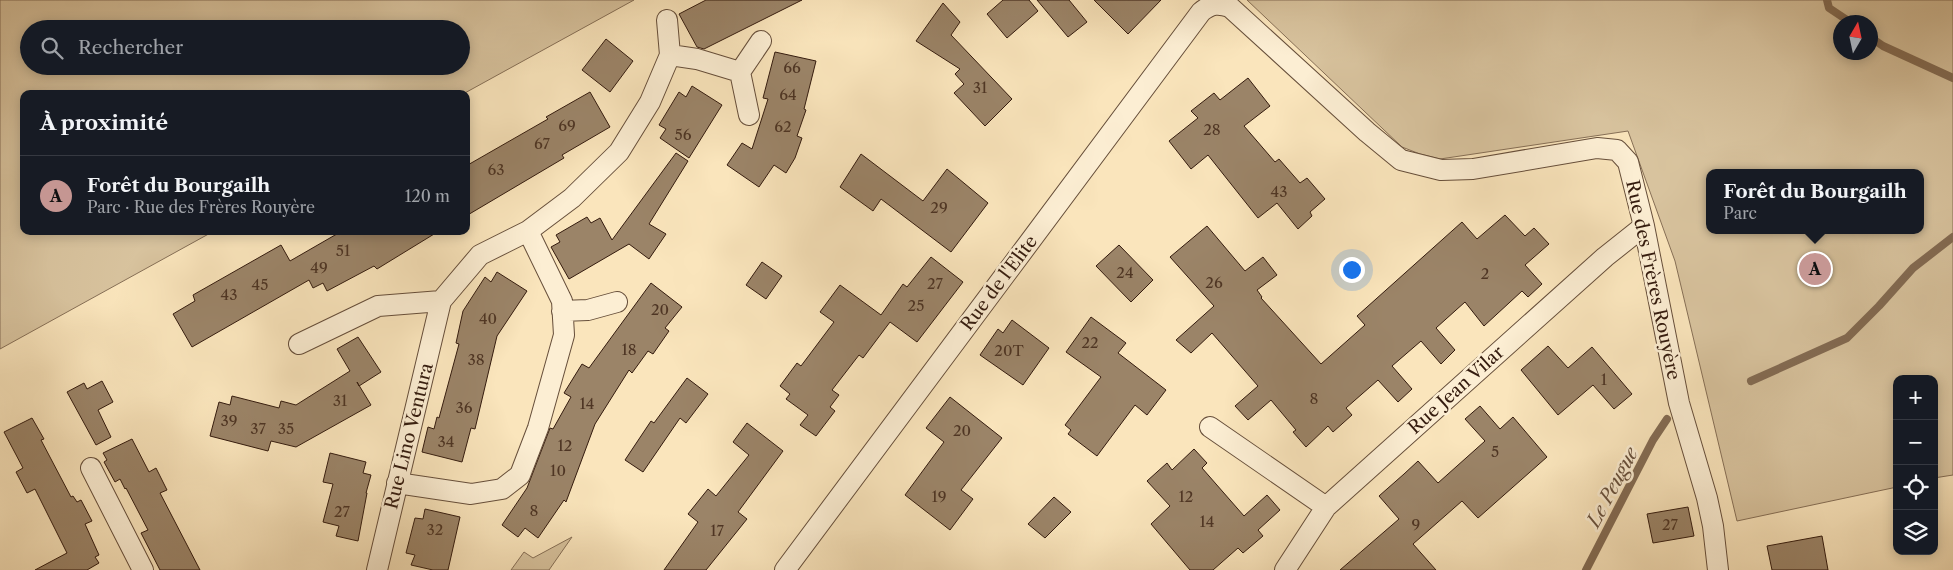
<!DOCTYPE html>
<html lang="fr">
<meta charset="utf-8">
<style>
body{margin:0;font-family:"Libre Caslon Text",serif;background:#242831;color:#f1f3f6}
.controls{position:absolute;right:15px;bottom:15px;display:grid;overflow:hidden;border-radius:10px;box-shadow:0 2px 12px #0003}
.controls button{width:45px;height:45px;display:grid;place-items:center;padding:0;border:0;border-bottom:1px solid #363941;background:#171b24;color:#f1f3f6;font:25px sans-serif}
.compass{position:absolute;left:1833px;top:15px;width:45px;height:45px;border-radius:50%;background:#171b24;box-shadow:0 2px 12px #0003;rotate:9deg}
.you{position:absolute;left:1351px;top:269px;width:18px;height:18px;margin:-12px;border:4px solid #fff;border-radius:50%;background:#1a73e8;box-shadow:0 0 0 8px #1a73e833}
.badge{display:grid;place-items:center;width:32px;height:32px;border-radius:50%;background:#c59692;color:#111;font-size:16px;font-weight:700}
.pin{position:absolute;translate:-50% -50%;border:2px solid #fff;box-shadow:0 1px 5px #0006}
.popup{position:absolute;left:1706px;top:169px;width:218px;height:65px;box-sizing:border-box;display:grid;place-content:center;border-radius:10px;background:#171b24;filter:drop-shadow(0 1px 4px #0005);font-size:16px;white-space:nowrap;color:#9ea1a6}
.popup b{font-size:19px;color:#f1f3f6}
.popup::after{content:'';position:absolute;left:50%;top:100%;margin-left:-10px;border:10px solid transparent;border-top-color:#171b24}
.list{margin:0;padding:0;list-style:none}
h2{display:flex;justify-content:space-between;align-items:center;height:65px;margin:0;padding:0 20px;font-size:21px}
h2 small{font-size:16px;font-weight:400;color:#9ea1a6}
.list li{display:grid;grid-template-columns:32px 1fr auto;gap:15px;align-items:center;box-sizing:border-box;height:80px;padding:0 20px;border-top:1px solid #363941}
.list b{display:block;font-size:19px;white-space:nowrap}
.list p{margin:0;font-size:16px;white-space:nowrap;color:#9ea1a6}
.list em{font-size:16px;font-style:normal;color:#9ea1a6}
.icon{flex:none;width:28px;height:28px;fill:none;stroke:currentColor;stroke-width:2;stroke-linecap:round;stroke-linejoin:round}
.map{position:relative;flex:none;width:1953px;height:570px;overflow:hidden}
.search{position:absolute;background:#171b24;box-shadow:0 2px 12px #0003;left:20px;top:20px;width:450px;height:55px;display:flex;align-items:center;gap:12px;box-sizing:border-box;padding:0 18px;border-radius:28px;color:#9ea1a6;font-size:19px}
.panel{position:absolute;background:#171b24;box-shadow:0 2px 12px #0003;left:20px;top:90px;width:450px;height:145px;border-radius:10px}
.map>svg:first-child{display:block}
</style>
<div class="map">
<svg width="1953" height="570" viewBox="0 0 1953 570">
<rect width="100%" height="100%" fill="#fae5bc"/>
<filter id="stains"><feTurbulence type="fractalNoise" baseFrequency=".004" numOctaves="4"/><feColorMatrix values="0 0 0 0 .2 0 0 0 0 .09 0 0 0 0 .02 0 0 0 .5 -.17"/></filter>
<radialGradient id="worn" r=".72"><stop offset=".6" stop-color="#630" stop-opacity="0"/><stop offset="1" stop-color="#630" stop-opacity=".3"/></radialGradient>
<path fill="#d8c39e" stroke="#866f56" fill-rule="evenodd" d="M0 0H634L463 94H24V231H214L0 349ZM29 29H461V66H29Z
M1247 0H1953V475L1934 478V379H1897V487L1737 521 1675 261 1628 131 1440 159 1420 154 1402 147ZM1840 22H1870V52H1840ZM1710 173H1920V230H1710Z
M572 537 549 570H511L524 552 533 558Z"/>
<g fill="none" stroke-linecap="round" stroke-linejoin="round">
<path stroke="#836b53" stroke-width="8" d="M1827 0 1829 8 1850 22
M1870 37 1883 46 1953 78
M1751 381 1847 338 1879 306 1913 268 1953 237
M1586 570 1653 440 1667 419"/>
</g>
<path fill="#9b8468" stroke="#341b0e" d="M706 0H802L704 49 697 47 679 14Z
M1003 0H1029L1038 11 1007 38 987 14Z
M1037 0H1069L1087 22 1068 37Z
M1094 0H1161L1128 34Z
M943 3 960 22 951 35 1012 99 985 126 954 93 964 84 955 74 960 69 916 41Z
M606 39 633 61 610 92 582 70Z
M775 52 816 61 804 109 806 110 797 136 802 138 795 158 786 173 774 165 759 187 727 165 742 143 752 149 768 99 763 98Z
M1248 78 1270 106 1244 126 1275 162 1279 159 1300 183 1307 178 1325 199 1310 212 1312 216 1298 229 1277 203 1258 218 1208 155 1191 169 1169 141 1198 118 1191 111 1214 93 1220 100Z
M692 86 722 105 689 158 660 138 666 129 659 125 679 92 686 97Z
M590 92 610 127 562 155 564 158 466 216V166L548 119 546 117Z
M676 153 688 161 649 224 666 234 649 259 629 244 569 279 551 247 560 242 556 235 587 217 591 223 600 218 612 240Z
M861 154 923 201 947 169 988 203 951 252 881 199 873 211 840 187Z
M1505 215 1525 236 1534 228 1549 244 1525 265 1542 284 1528 297 1522 291 1484 326 1465 302 1436 328 1455 350 1441 364 1421 341 1392 366 1412 389 1398 402 1378 380 1346 408 1352 415 1333 432 1328 426 1306 447 1293 432 1296 430 1271 400 1248 420 1235 406 1258 386 1212 333 1191 353 1176 340 1214 306 1170 257 1207 226 1245 271 1263 257 1277 275 1257 290 1262 297 1261 298 1321 364 1365 325 1357 316 1462 222 1477 239Z
M342 231H439L377 269 374 266 327 291 323 283 313 288 309 280 192 347 173 314 195 301 193 295 281 245 290 261Z
M1119 245 1153 280 1131 302 1096 266Z
M931 257 963 282 917 342 890 322 863 358 859 355 832 390 839 395 830 407 835 411 816 436 800 425 808 415 786 399 790 394 780 386 797 363 801 366 834 322 820 312 840 285 881 315 903 284 907 287Z
M762 262 782 276 766 299 746 285Z
M497 272 527 291 497 336 475 429 471 428 462 462 422 452 428 427 434 429 437 417 439 418 459 344 456 343 463 311 485 277 491 282Z
M651 283 682 307 665 328 669 331 653 354 648 351 632 373 629 370 595 424 566 502 564 500 538 538 525 528 518 537 502 525 527 488 550 428 553 429 571 397 564 393 582 364 589 368Z
M1091 317 1126 343 1118 353 1166 390 1147 415 1135 405 1097 456 1068 434 1071 430 1065 425 1101 377 1066 352Z
M1012 320 1049 348 1023 385 980 355 998 329 1003 333Z
M358 337 381 372 359 386 357 382 371 405 296 447 271 441 268 451 210 436 219 402 230 405 232 396 279 408 281 401 296 405 350 371 337 349Z
M1548 346 1568 368 1592 347 1632 394 1614 409 1593 385 1558 415 1521 370Z
M687 378 708 394 686 423 680 418 643 472 625 460 651 421 654 423Z
M102 381 113 402 98 410 111 437 96 445 67 392 84 383 87 389Z
M950 397 1002 438 961 490 973 499 950 530 905 495 944 442 926 428Z
M1480 406 1500 429 1513 417 1547 457 1478 518 1462 501 1413 544 1436 570H1340L1399 519 1379 496 1404 474 1418 461 1438 483 1485 441 1465 419Z
M32 418 44 439 41 440 71 497 73 496 77 502 81 500 92 521 85 524 99 555 95 557 99 563 87 570H35L67 553 35 489 27 493 16 472 23 468 4 432Z
M747 423 783 451 738 512 747 519 706 570H664L698 522 688 514 708 489 716 496 749 455 733 442Z
M132 439 149 472 156 468 167 490 160 493 200 570H160L141 533 148 530 126 488 125 489 120 479 115 482 104 462 107 460 103 453Z
M1194 449 1207 463 1202 468 1244 516 1267 495 1280 510 1258 530 1263 536 1243 553 1238 548 1213 570H1190L1151 524 1170 506 1147 481 1167 463 1172 470Z
M330 453 366 462 363 473 371 475 366 493H367L358 541 336 536 339 526 323 522 333 484 323 482Z
M1054 497 1071 512 1045 538 1028 524Z
M1688 507 1694 536 1653 543 1647 514Z
M425 509 460 517 448 570H433L411 565 415 555 406 553 415 518 423 519Z
M1822 536 1828 570H1772L1767 546Z"/>
<g fill="none" stroke-linecap="round" stroke-linejoin="round">
<g stroke="#664e3a" stroke-width="22">
<path id="street" d="M670 55 697 59 740 72
M749 115 740 72 761 41
M562 311 588 310 617 302
M299 344 378 306 441 301
M1210 427 1326 507
M91 468 143 570
M397 483 471 494 502 489 520 475 538 428 564 335 562 301 528 231
M377 570 441 301 480 255 528 231 572 198 619 152 650 102 670 55 667 20
M785 570 1201 12C1211 4 1217 3 1230 7L1367 132 1401 160 1441 170 1473 169 1597 148 1617 150 1628 162 1644 226 1679 403 1707 498 1713 526 1718 570
M1285 570 1326 507 1605 257 1644 226"/>
</g>
<use href="#street" stroke="#fceed3" stroke-width="20"/>
</g>
<g text-anchor="middle" stroke-width="5" stroke-linejoin="round" paint-order="stroke">
<g font-size="15" fill="#4e3524">
<text x="792" y="73">66</text>
<text x="980" y="93">31</text>
<text x="788" y="100">64</text>
<text x="567" y="131">69</text>
<text x="783" y="132">62</text>
<text x="1212" y="135">28</text>
<text x="683" y="140">56</text>
<text x="542" y="149">67</text>
<text x="496" y="175">63</text>
<text x="1279" y="197">43</text>
<text x="939" y="213">29</text>
<text x="343" y="256">51</text>
<text x="319" y="273">49</text>
<text x="1125" y="278">24</text>
<text x="1485" y="279">2</text>
<text x="1214" y="288">26</text>
<text x="935" y="289">27</text>
<text x="260" y="290">45</text>
<text x="229" y="300">43</text>
<text x="916" y="311">25</text>
<text x="660" y="315">20</text>
<text x="488" y="324">40</text>
<text x="1090" y="348">22</text>
<text x="629" y="355">18</text>
<text x="1009" y="356">20T</text>
<text x="476" y="365">38</text>
<text x="1604" y="385">1</text>
<text x="1314" y="404">8</text>
<text x="340" y="406">31</text>
<text x="587" y="409">14</text>
<text x="464" y="413">36</text>
<text x="229" y="426">39</text>
<text x="258" y="434">37</text>
<text x="286" y="434">35</text>
<text x="962" y="436">20</text>
<text x="446" y="447">34</text>
<text x="565" y="451">12</text>
<text x="1495" y="457">5</text>
<text x="558" y="476">10</text>
<text x="939" y="502">19</text>
<text x="1186" y="502">12</text>
<text x="534" y="516">8</text>
<text x="342" y="517">27</text>
<text x="1207" y="527">14</text>
<text x="1416" y="530">9</text>
<text x="1670" y="530">27</text>
<text x="435" y="535">32</text>
<text x="717" y="536">17</text>
</g>
<g font-size="18" fill="#341b0e" stroke="#fceed3">
<text transform="translate(1653 280) rotate(78)" y="6">Rue des Frères Rouyère</text>
<text transform="translate(999 283) rotate(-53)" y="6">Rue de l'Elite</text>
<text transform="translate(1456 390) rotate(-42)" y="6">Rue Jean Vilar</text>
<text transform="translate(409 436) rotate(-76)" y="6">Rue Lino Ventura</text>
</g>
<g font-size="19" font-style="italic" fill="#68503c" stroke="#fceed3">
<text transform="translate(1612 487) rotate(-62)" y="7">Le Peugue</text>
</g>
</g>
<rect width="100%" height="100%" filter="url(#stains)"/>
<rect width="100%" height="100%" fill="url(#worn)"/>
</svg>
<div class="controls">
<button>+</button>
<button>−</button>
<button><svg class="icon" aria-label="locate" viewBox="0 0 24 24"><circle cx="12" cy="12" r="6"/><path d="M12 2v4M12 18v4M2 12h4M18 12h4"/></svg></button>
<button><svg class="icon" aria-label="layers" viewBox="0 0 24 24"><path d="M12 4l9 5-9 5-9-5zM3 14l9 5 9-5"/></svg></button>
</div>
<svg class="compass" viewBox="-18 -18 36 36"><path d="M0-13l5 13h-10z" fill="#e53935"/><path d="M0 13l5-13h-10z" fill="#9ea1a6"/></svg>
<div class="you"></div>
<div class="pin badge" style="left:1815px;top:269px">A</div>
<div class="popup"><b>Forêt du Bourgailh</b>Parc</div>
<div class="search"><svg class="icon" aria-label="search" viewBox="0 0 24 24"><circle cx="10" cy="10" r="6"/><path d="M15 15l6 6"/></svg>Rechercher</div>
<section class="panel">
<h2>À proximité<small></small></h2>
<ul class="list">
<li><span class="badge">A</span><div><b>Forêt du Bourgailh</b><p>Parc · Rue des Frères Rouyère</p></div><em>120 m</em></li>
</ul>
</section>
</div>
